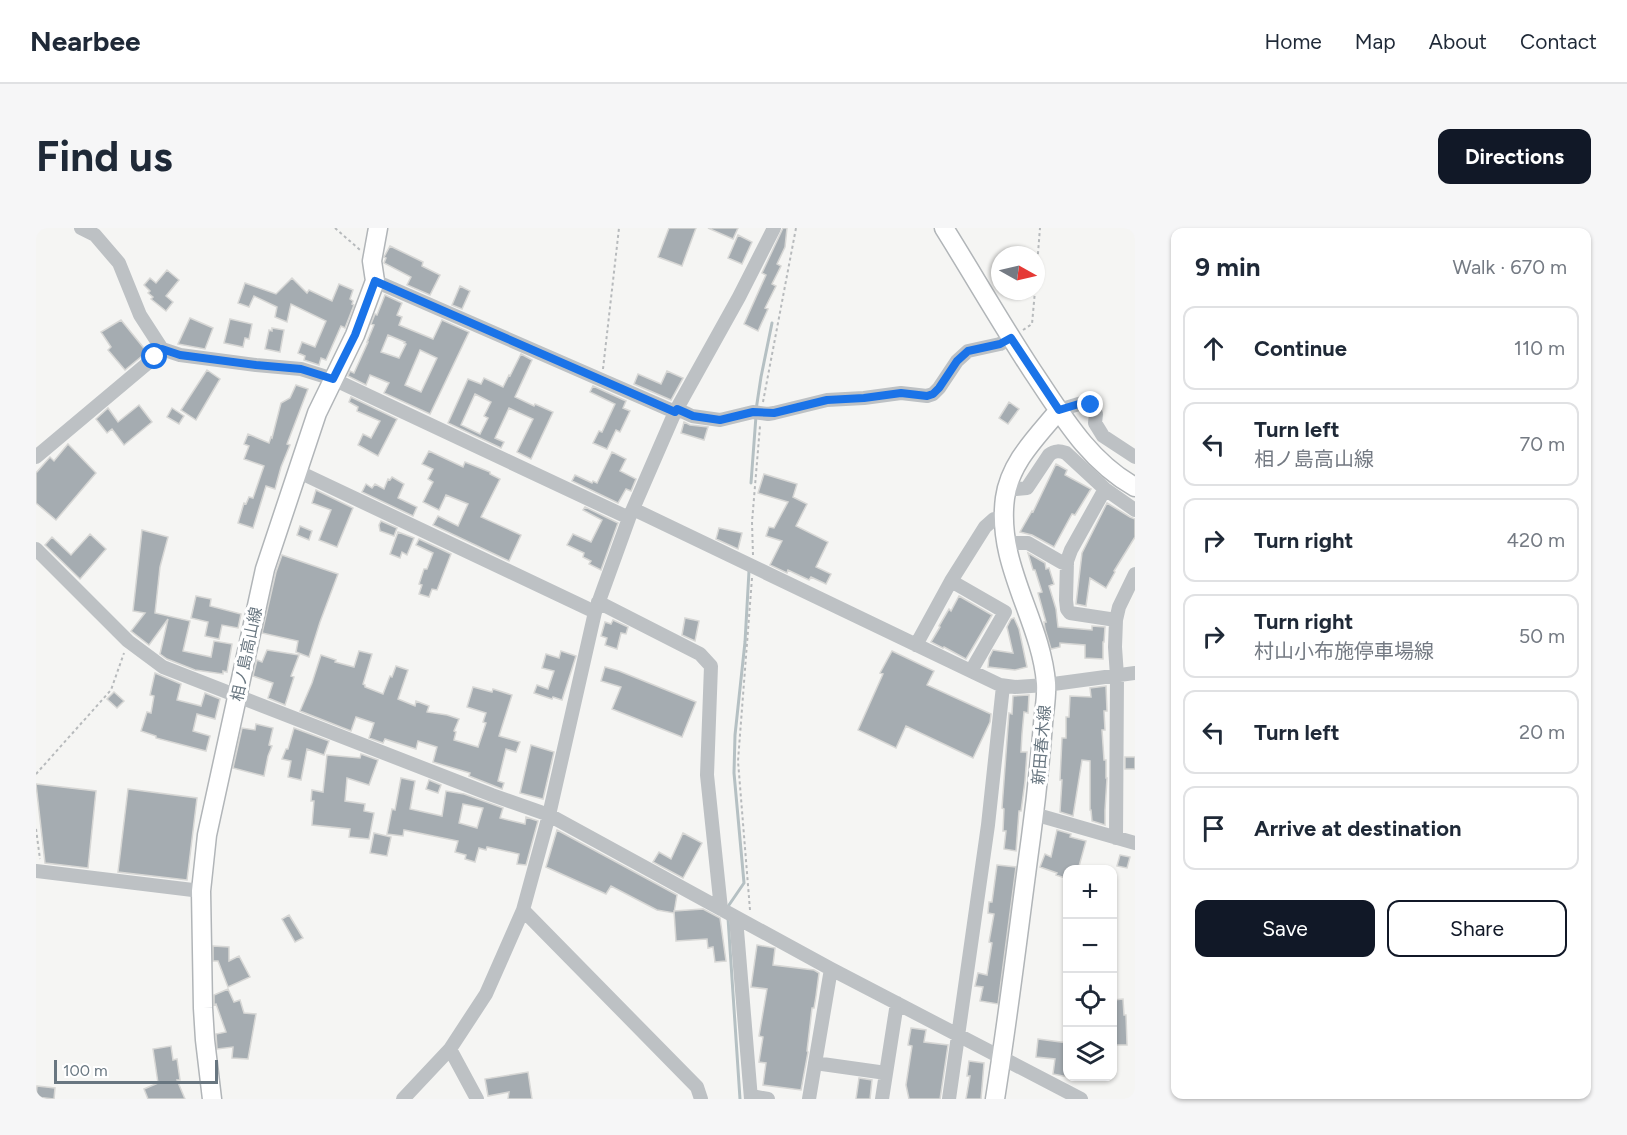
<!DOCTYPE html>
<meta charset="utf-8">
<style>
body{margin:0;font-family:Figtree,"Noto Sans JP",sans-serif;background:#f6f6f7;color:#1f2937}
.controls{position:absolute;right:18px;bottom:18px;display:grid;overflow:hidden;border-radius:12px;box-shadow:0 2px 4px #0004}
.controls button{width:54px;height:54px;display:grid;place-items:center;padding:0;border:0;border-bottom:2px solid #e0e1e3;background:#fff;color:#1f2937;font:30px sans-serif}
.compass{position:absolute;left:955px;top:18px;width:54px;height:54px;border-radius:50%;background:#fff;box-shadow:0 2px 4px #0004;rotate:98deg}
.scale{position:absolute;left:18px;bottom:15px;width:164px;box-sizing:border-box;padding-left:6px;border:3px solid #687680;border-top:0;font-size:16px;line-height:21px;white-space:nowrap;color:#687680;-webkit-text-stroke:4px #fff;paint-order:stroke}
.stop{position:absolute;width:18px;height:18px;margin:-14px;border:4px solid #1a73e8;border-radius:50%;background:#fff}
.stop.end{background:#1a73e8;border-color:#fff;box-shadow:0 2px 6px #0008}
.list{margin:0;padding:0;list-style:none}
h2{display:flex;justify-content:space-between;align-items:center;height:78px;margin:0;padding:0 24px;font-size:26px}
h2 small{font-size:20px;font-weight:400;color:#747a83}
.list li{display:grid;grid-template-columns:39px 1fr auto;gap:18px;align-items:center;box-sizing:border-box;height:84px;margin:0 12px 12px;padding:0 12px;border:2px solid #e0e1e3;border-radius:12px}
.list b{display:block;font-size:22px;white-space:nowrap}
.list p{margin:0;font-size:20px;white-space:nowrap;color:#747a83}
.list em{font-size:20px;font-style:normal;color:#747a83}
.actions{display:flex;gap:12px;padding:18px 24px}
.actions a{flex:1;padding:14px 0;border:2px solid #111827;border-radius:12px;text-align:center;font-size:21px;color:#111827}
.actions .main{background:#111827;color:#fff}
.icon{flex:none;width:33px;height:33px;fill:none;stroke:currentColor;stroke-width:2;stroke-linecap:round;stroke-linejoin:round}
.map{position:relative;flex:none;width:1099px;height:871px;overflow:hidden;border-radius:12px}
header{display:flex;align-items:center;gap:36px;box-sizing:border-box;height:84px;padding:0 30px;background:#fff;border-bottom:2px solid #e0e1e3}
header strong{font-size:28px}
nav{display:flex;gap:33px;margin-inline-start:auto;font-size:21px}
.intro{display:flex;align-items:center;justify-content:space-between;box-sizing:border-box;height:144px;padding:0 36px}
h1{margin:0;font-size:42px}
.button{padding:15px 27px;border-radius:12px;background:#111827;color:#fff;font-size:21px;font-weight:700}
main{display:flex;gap:36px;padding:0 36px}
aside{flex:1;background:#fff;border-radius:12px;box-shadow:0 2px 4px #0004}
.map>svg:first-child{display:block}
</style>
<header>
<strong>Nearbee</strong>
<nav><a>Home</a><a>Map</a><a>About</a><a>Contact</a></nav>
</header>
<div class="intro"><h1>Find us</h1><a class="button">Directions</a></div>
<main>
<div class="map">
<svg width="1099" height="871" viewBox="0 0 1099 871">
<rect width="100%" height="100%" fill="#f5f5f3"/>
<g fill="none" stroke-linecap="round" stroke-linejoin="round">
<path stroke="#b5c0c3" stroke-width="3" d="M720 182 725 149 736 95
M715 255 720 188
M693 677 708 655 698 545 699 507 709 414 713 343
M692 690 704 871"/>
</g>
<path fill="#a5acb1" stroke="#d7d7d5" stroke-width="1.5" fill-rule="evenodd" d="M633 0H660L646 38 622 29Z
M672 0H702L697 11Z
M747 0H751L749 19 741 36 745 38 736 56 740 58 729 80 732 81 722 103 708 96 730 47 726 45Z
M702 7 716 14 706 36 692 30Z
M354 18 387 34 386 38 404 47 394 67 371 57 375 49 348 35 350 30 348 29Z
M131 42 143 52 130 68 137 74 130 83 115 71 117 69 112 65 114 63 108 57 114 50 120 55Z
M256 50 271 65 273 62 296 73 303 56 317 62 314 71 317 73 316 76 318 77 309 100 305 98 290 132 285 130 283 137 268 132 269 128 262 125 266 114 279 119 290 93 255 76 251 94 239 89 241 79 218 68 213 79 202 75 209 55 240 66Z
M424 58 434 63 426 81 416 77Z
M349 67 366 75 361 87 366 89 363 97 397 111 406 92 433 104 394 186 348 165 353 155 334 147 330 157 312 148 314 143 318 145 332 114H331L338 97 335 96 339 86 341 87ZM352 107 369 114 368 115 370 116 363 130 345 124ZM384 122 401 130 385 164 369 157Z
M154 90 177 100 169 121 142 116Z
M194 91 216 96 213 111 209 110 207 119 188 115Z
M85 92 111 124 89 142 72 122 75 119 65 104Z
M236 100 248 102 244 124 229 121 233 102 236 103Z
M485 126 496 132 479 169 498 178 499 176 517 184 495 231 481 224 497 191 473 180 459 210 468 214 465 220 412 195 432 151 445 156 448 150 467 159 473 147 474 148ZM439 166 455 174 448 188 452 190 444 206 425 197Z
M171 142 184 151 160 192 145 182Z
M631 143 647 150 635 172 598 156 602 146 625 156Z
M260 157 272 161 251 216 254 217 245 239 239 261 230 258 217 300 202 295 208 275 210 276 213 269 217 270 228 238 208 231 213 218 208 216 212 206 233 215 235 209 236 210 245 175 254 170Z
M557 158 590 173 587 180 594 183 584 204 580 202 571 221 557 215 563 203 566 204 579 176 554 164Z
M315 169 361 191 342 228 322 217 327 206 335 210 344 193 321 183 322 179 313 174Z
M973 174 983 181 972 196 963 190Z
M103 177 116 194 88 217 76 201 71 205 60 191 72 180 82 194Z
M136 180 148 188 143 196 131 189Z
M648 194 654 197 672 199 668 212 645 205Z
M32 216 60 245 20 292 0 275V245L14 229 18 233Z
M393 223 427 239 429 234 454 244V246L464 251 445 289 485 307 473 333 397 297 402 288 422 298 432 276 410 267 403 282 387 274 397 254 392 251 397 241 386 236Z
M576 224 590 231 584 243 600 251 595 263 590 261 582 275 536 253 539 247 556 255 557 253 561 255Z
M1020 236 1031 242 1029 247 1055 261 1039 287 1036 286 1018 319 996 307 984 304 996 283 997 284Z
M728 246 761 256 757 269 771 276 760 298 792 314 780 339 795 346 790 356 775 349 773 352 752 342 751 345 734 337 746 313 730 308 733 299 738 300 752 274 722 265Z
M356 249 368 256 362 270 381 279 377 288 326 264 330 256 336 260 339 256 348 261 352 251 354 252Z
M280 262 317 280 301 319 283 312 295 282 276 275Z
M1071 275 1094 289 1099 291V309L1078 343 1079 344 1070 360 1054 350 1050 378 1040 376 1046 325Z
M549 279 582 295 565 342 553 336 555 333 547 329 548 325 531 317 537 306 555 314 566 292 547 282Z
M345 293 361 300 358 308 344 303 343 297Z
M264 298 276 303 273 312 261 307Z
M683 300 706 305 702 321 680 311Z
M106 302 132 309 124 339 119 385 154 393 147 423 175 429 178 413 196 416 191 444 187 443V446L159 442 131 431 124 426 132 391 113 417 95 403 109 385 97 383Z
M362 304 378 310 371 327 366 324 364 330 354 326Z
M54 306 70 321 44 351 9 317 16 309 35 327Z
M383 311 415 326 401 362 396 361 393 369 383 366 386 357 383 356 388 341H391L397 325 380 317Z
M992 325 1009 335 1010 341 1013 340 1018 356 1013 358 1020 381 1022 399 1056 402V398L1069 399 1068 414H1067V431L1049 430V417L1024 415V419L1015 421 1009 401 1008 394H1010L1002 365 1006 364 999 342H997Z
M246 327 302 346 284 394 273 429 260 424 262 413 226 405 240 344Z
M160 368 175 371 174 378 205 386 202 400 186 397 183 411 169 408 172 394 155 390Z
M923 368 956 387 930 431 908 419 907 420 895 414 904 399 903 398 913 381 915 383Z
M649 390 663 393 659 413 646 407Z
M978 390 983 401 991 439 979 442 952 439 953 430 957 422 977 425 971 399 975 391Z
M577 392 592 399 590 406 585 405 581 421 569 417 571 410 565 408 569 394 575 396Z
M231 422 263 427 255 448 258 449 249 477 232 470 237 455 217 448 221 432 226 434Z
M323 423 336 426 327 456 329 457V459L347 466 354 448 356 449 360 438 372 442 362 471 379 478 380 473 393 478 391 484 411 487 423 491 418 503 420 504 418 512 442 519 450 495 447 494 450 485 431 479 437 459 456 464 457 461 476 467 463 508 484 514 480 524 470 521 462 553 468 555 466 561 433 548 434 545 397 534 401 519 382 513 380 521 349 511 347 515 333 510 338 495 320 489 315 503 264 483 276 455 285 427 300 432 299 434 318 439Z
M525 423 540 428 526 472 517 469 516 471 498 465 501 457 512 461 518 443 506 440 510 426 523 430Z
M856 423 898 443 891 457 955 486 954 494 937 530 870 498 860 520 822 502 847 446 844 445Z
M569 439 583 443 660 474 646 509 576 481 585 459 565 453Z
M119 445 145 456 141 472 165 478 169 465 184 471 179 491 161 486 157 503 174 508 170 523 120 510V508L105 503 111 484 115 485 118 468 114 467Z
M1070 458 1071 483H1068L1069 502H1066L1068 532H1070V550H1071L1069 582V597L1056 593 1055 582H1054V533L1046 532 1037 588 1024 584 1026 552H1024L1026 510H1030V489H1033L1034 468 1055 469 1054 460Z
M78 464 88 473 81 480 71 471Z
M993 467 992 485 988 484 986 506 985 524H991L989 553 985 583H983L980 623 968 621 970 603H967L968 581 966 580 973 485 976 486 977 468Z
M220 496 237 500 233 517 236 518 232 528 228 548 197 540 206 500 219 502Z
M258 500 293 513 288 527 271 521 265 552 252 549 255 533 246 531 250 521H252Z
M495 517 518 524 507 571 484 565Z
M325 526 342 532 333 557 311 550 309 573 329 576 328 583 338 585 333 611 313 609 314 601 276 597 278 573H275L276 562 287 564 291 527 324 530Z
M1089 529H1099V541H1089Z
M365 550 379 553 374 581 406 588 410 563 428 566 467 580 464 590 489 596 490 589 502 593 490 637 481 636 483 626 451 619 450 622 443 620 439 634 429 631 430 627 419 624 422 613 368 602 367 608 351 606 356 581 359 582ZM427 576 447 580 441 600 423 595Z
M393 552 405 557 402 565 390 561Z
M0 556 60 563 52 640 9 635Z
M92 561 161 570 151 652 82 644Z
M521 602 641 667 638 685 621 682 575 658 570 666 510 639Z
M1021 602 1035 606 1034 609 1050 613 1042 642H1032V651L1020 647 1021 645 1004 639 1009 626 1015 629Z
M338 605 355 609 351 628 334 625Z
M647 605 666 615 647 650 617 634 623 624 635 631Z
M1084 627 1094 629 1091 640 1081 638Z
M961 637 980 639 962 776 944 773 947 759 939 758 942 745 951 747 956 715 953 714 958 686 952 685 953 674H956Z
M667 681 684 690 690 733 679 734 677 719 672 720 671 711 640 713 638 683Z
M253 687 267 710 259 714 246 691Z
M721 717 739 720 737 737 778 742 783 745 780 768 778 780H776L771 823 772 824 765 862 727 857 730 835 723 834 727 809 723 808 731 761 715 759Z
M177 718 193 719V733L203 728 214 749 192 759 182 733H177Z
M192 761 198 774 204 772 208 785 220 786 212 831 196 830 197 819 181 821 180 806 190 804 180 776 178 777V767Z
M1087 771 1088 787H1090L1091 817H1077V772Z
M875 800 890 802 888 814 912 817 904 871H873L870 857 876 818 872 817Z
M1002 811 1032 815V849L1017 846 1019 831 1000 829Z
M135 818 137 832 141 831 144 852H141L149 871H112L108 861 122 855 117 821Z
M933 833 948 835 945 871H930L934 848H931Z
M492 844 496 871H472L473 864 452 868 449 851Z
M823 850 836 852 834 871H820Z
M1 858 19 860 18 871 0 869Z"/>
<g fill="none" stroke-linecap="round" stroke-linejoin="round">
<g stroke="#b1b5b8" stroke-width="21">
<path id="major" d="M908 0C938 48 966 97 997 144 1026 187 1052 233 1099 259
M176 871 169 812 167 780 165 663 171 607 229 341 281 185 319 107 339 53 336 33 342 0
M959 871C973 784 983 697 995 609 1000 572 1004 534 1007 496 1008 483 1011 469 1010 455 1005 392 960 337 969 270 974 234 1001 209 1023 182"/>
</g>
<path stroke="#b7babc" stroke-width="2" stroke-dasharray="3 3" stroke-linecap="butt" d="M299 0 324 22
M1000 50 1004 0
M987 102 996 96 999 63
M567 141 583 0
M727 174 760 0
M717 327 716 294 724 198
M0 546 75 462 88 425
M0 601 4 631
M714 682 702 533 716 350"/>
<path stroke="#bdc1c4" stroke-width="14" d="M45 0 59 7 83 35 104 87 126 121
M339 53 639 184
M641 181 656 188 684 192 717 184 732 186 738 185 791 172 828 170 865 165 891 168 897 166 903 160 921 133 932 123 964 116 975 110
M1023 182 1046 175 1055 177 1060 186 1059 195 1067 208 1099 229
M0 229 119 129 126 121 144 127 220 137 265 141 297 151 593 290
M261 243 559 384
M971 259 980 261 991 260 1013 227C1019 222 1024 223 1030 225L1069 261 1099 282
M1069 261 1035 322 1031 333 1030 372 1031 381 1034 385 1080 392
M597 281 964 457 979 459 1010 457 1099 445
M970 315H992L1025 334 1031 336
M0 321 92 413 127 439 456 567 513 587 795 741 1045 871
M915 353 969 384 935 443
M562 374 664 426 675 438 671 547 685 681
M880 417 915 353 949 299 958 291H968
M998 586 1099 615
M1080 610 1081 448 1079 419 1080 392 1083 379 1099 346
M0 643 165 663
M487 682 661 859 665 871
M700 690 715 871
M414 821 441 871
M779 835 850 845
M715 868 732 871
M367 871 414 821 450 766 487 682 513 587 559 384 593 290 639 184 703 69 738 0
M773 871 795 741
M846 871 861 775
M913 871 952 597 967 458"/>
<use href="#major" stroke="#fff" stroke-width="18"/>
</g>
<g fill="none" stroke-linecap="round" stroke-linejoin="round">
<path stroke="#1a73e8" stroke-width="8" d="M119 129 126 121 144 127 220 137 265 141 297 151 319 107 339 53 639 184 641 181 657 188 684 192 717 184 738 185 791 172 828 170 865 165 891 168 897 166 903 160 921 133 932 123 964 116 975 110 1023 182 1046 175 1055 177"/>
</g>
<g text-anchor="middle" stroke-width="6" stroke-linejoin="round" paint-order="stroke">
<g font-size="16" fill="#687680" stroke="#fff">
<text transform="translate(210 426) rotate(-78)" y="6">相ノ島高山線</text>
<text transform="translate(1005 517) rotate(-85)" y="6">新田春木線</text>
</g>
</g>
</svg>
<div class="controls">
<button>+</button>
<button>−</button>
<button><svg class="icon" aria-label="locate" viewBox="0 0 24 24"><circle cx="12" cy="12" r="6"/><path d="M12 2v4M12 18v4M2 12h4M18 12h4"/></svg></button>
<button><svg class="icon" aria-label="layers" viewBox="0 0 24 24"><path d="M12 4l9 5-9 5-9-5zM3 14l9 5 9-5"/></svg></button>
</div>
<svg class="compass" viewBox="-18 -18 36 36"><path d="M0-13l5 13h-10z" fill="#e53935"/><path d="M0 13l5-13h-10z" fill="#747a83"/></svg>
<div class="scale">100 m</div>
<div class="stop" style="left:119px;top:129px"></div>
<div class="stop end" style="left:1055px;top:177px"></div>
</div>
<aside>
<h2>9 min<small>Walk · 670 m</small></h2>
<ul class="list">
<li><svg class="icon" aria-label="ahead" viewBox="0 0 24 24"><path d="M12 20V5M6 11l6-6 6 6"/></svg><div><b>Continue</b></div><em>110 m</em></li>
<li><svg class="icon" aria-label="left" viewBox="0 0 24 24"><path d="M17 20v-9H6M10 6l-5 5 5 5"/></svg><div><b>Turn left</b><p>相ノ島高山線</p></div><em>70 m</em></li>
<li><svg class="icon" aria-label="right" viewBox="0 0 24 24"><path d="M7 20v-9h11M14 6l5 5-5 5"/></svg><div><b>Turn right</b></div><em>420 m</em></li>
<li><svg class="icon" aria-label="right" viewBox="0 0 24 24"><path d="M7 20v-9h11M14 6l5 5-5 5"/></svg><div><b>Turn right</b><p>村山小布施停車場線</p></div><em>50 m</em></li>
<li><svg class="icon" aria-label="left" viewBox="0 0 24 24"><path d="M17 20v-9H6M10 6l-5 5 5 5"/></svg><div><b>Turn left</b></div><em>20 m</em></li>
<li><svg class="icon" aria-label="arrive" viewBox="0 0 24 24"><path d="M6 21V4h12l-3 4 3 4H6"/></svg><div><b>Arrive at destination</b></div></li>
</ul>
<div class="actions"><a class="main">Save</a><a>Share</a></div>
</aside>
</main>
